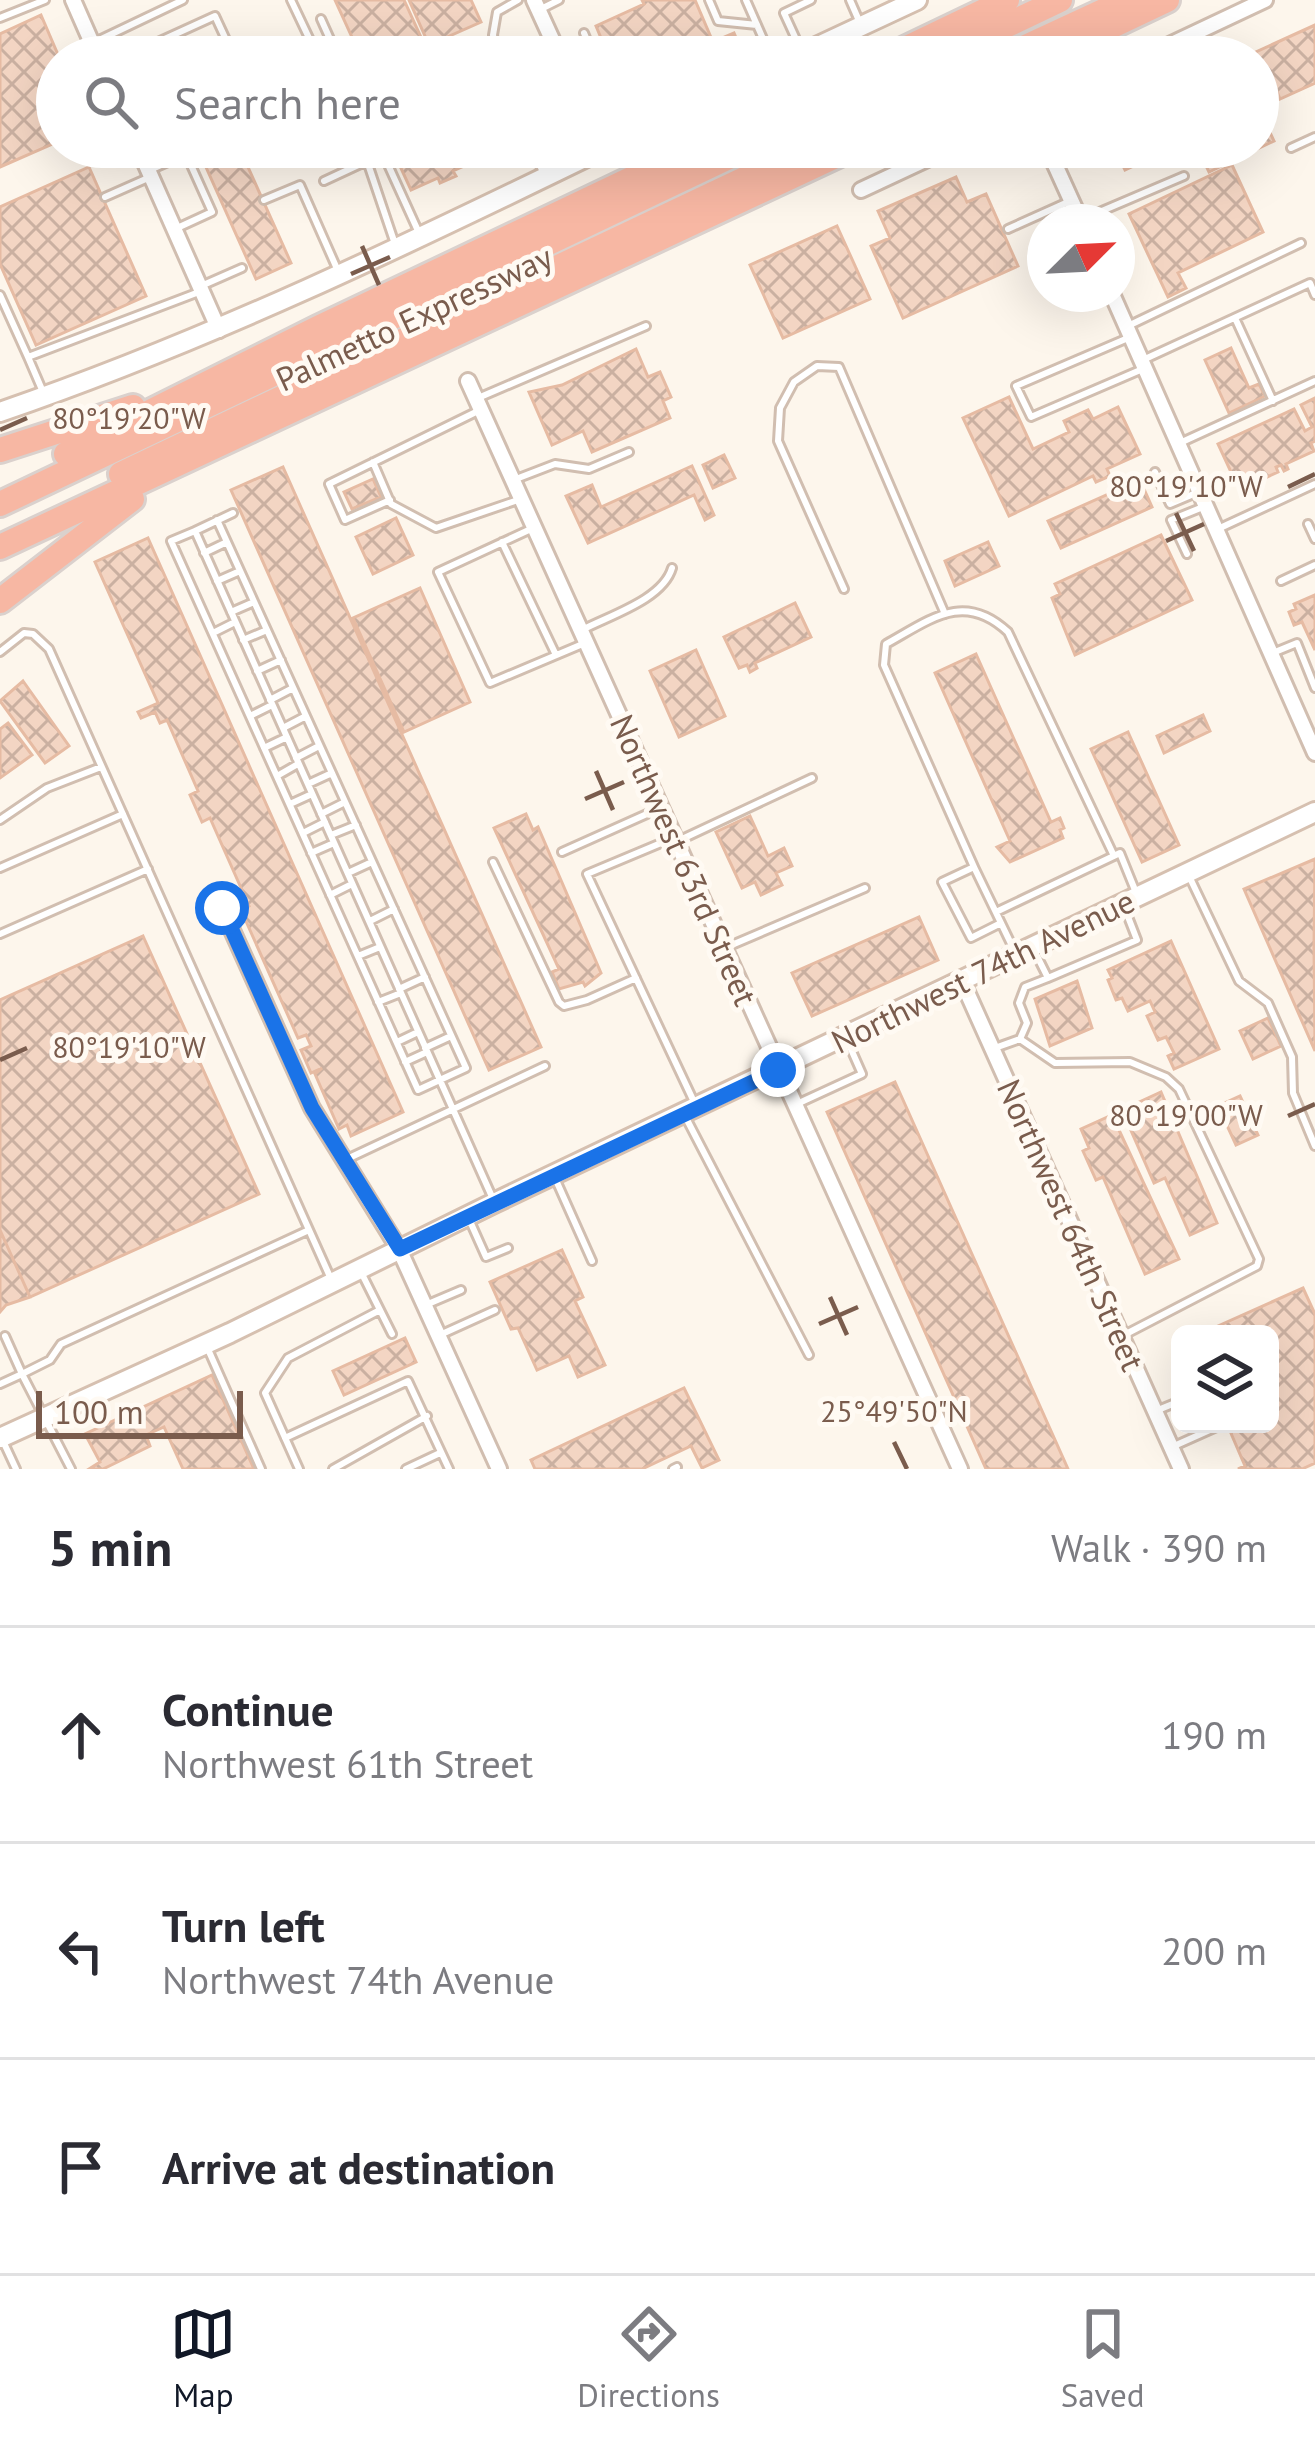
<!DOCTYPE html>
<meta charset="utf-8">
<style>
body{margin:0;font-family:"PT Sans",sans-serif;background:#f7f7f7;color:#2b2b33}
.controls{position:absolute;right:36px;bottom:36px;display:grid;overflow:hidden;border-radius:18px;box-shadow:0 12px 48px #0002}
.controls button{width:108px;height:108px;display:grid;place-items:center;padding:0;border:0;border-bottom:3px solid #e1e1e2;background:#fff;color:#2b2b33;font:60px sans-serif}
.compass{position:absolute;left:1027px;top:204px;width:108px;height:108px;border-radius:50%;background:#fff;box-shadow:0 12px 48px #0002;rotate:66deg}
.scale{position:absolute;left:36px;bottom:30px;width:207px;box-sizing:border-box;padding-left:12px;border:6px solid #7a5c4d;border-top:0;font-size:33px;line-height:42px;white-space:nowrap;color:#7a5c4d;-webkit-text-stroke:9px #fffaf3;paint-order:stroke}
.stop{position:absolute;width:36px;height:36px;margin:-27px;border:9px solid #1a73e8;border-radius:50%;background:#fff}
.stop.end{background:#1a73e8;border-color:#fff;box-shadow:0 3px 12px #0008}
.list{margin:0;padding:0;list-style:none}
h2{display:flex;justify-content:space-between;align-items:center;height:156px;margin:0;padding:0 48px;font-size:51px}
h2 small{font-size:39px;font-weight:400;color:#7c7c81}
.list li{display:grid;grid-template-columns:78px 1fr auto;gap:36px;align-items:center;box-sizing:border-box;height:216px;padding:0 48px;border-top:3px solid #e1e1e2}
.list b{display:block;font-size:45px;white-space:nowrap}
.list p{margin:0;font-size:39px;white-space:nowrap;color:#7c7c81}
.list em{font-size:39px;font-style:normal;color:#7c7c81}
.icon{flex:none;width:66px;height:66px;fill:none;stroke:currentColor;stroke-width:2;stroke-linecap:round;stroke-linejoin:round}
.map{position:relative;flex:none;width:1315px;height:1469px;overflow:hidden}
.search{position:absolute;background:#fff;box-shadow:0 12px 48px #0002;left:36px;right:36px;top:36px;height:132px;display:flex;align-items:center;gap:30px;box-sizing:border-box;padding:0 42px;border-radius:66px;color:#7c7c81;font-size:45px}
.sheet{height:804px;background:#fff}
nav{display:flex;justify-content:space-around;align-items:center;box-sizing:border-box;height:168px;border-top:3px solid #e1e1e2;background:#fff;font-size:33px;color:#7c7c81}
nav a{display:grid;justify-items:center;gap:6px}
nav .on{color:#111827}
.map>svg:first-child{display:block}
</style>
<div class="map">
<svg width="1315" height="1469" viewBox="0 0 1315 1469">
<defs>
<pattern id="building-cross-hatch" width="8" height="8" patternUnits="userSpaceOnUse" patternTransform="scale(3)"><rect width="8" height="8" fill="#f3d5c3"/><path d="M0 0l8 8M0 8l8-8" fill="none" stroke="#cab0a1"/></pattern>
</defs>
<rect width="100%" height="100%" fill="#fdf6ec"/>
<path fill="url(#building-cross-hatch)" stroke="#e6bba3" stroke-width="3" d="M335 0H404L430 57H361Z
M409 0H471L481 22 429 45Z
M642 0H695L713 42 734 33 740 47 719 57H670L668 53 662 57H609L596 26 644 4Z
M41 15 59 57 57 142 0 167V34Z
M1315 25V83L1280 99 1276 89 1258 97V57L1247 56Z
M1258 107 1274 141 1209 172 1197 147H1258Z
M197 147H239L291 263 256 279Z
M401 147H466L473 162 453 171 456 176 440 183 438 178 411 190 393 151Z
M1114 147H1174L1125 170Z
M1232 165 1263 232 1178 273 1186 288 1168 297 1129 214Z
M89 167 146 296 36 345 0 264V207Z
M956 177 967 202 986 194 1018 266 903 318 871 246 890 238 878 211Z
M837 226 870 299 783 338 750 265Z
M1231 348 1249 388 1259 384 1265 396 1229 413 1205 360Z
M636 349 648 377 660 372 671 397 663 401 670 418 592 452 583 431 552 445 529 392 562 385Z
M1009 397 1033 449 1069 432 1064 421 1088 410 1093 419 1118 407 1140 454 1107 469 1110 476 1096 482 1093 476 1009 516 963 418Z
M1315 398V441L1311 443 1314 451 1286 464 1288 469 1284 471 1281 465 1276 467 1278 472 1265 478 1263 473 1237 485 1218 444 1294 409 1305 431 1312 427 1301 405Z
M724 455 735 478 713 488 703 465Z
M692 466 714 515 705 520 694 495 588 543 566 496 592 485 601 507Z
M283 467 541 1047 489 1070 231 490Z
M373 479 381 497 352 509 344 492Z
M1140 480 1152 507 1061 548 1048 521Z
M396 518 413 555 373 574 356 537Z
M1161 535 1192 600 1075 655 1052 598 1060 594 1055 584Z
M148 538 403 1112 351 1136 347 1125 339 1129 315 1074 322 1068 311 1073 301 1050 311 1046 306 1035 298 1038 241 910 249 906 210 818 202 822 190 795 198 791 167 720 160 723 155 712 141 718 138 712 158 703 95 562Z
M988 542 999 566 955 586 945 561Z
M420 588 470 702 404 732 353 618Z
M1315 595V650L1302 622 1294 625 1289 612 1296 609 1294 604Z
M795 603 811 637 755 663 757 668 750 672 747 665 739 668 724 637Z
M696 650 725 716 679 737 650 671Z
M976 654 1051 822 1060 818 1064 828 1060 830 1063 838 1010 862 997 847 1010 841 935 673Z
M23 681 69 746 45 763 0 701Z
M1203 715 1210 731 1164 753 1157 736Z
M8 723 32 755 0 778V729Z
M1128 732 1179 845 1142 862 1091 749Z
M526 814 533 830 538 827 601 973 585 986 583 982 559 989 552 972 559 969 494 828Z
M750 816 768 856 784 848 792 866 776 873 782 885 761 895 755 882 742 888 716 832Z
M1315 859 1314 946 1315 1051 1244 889Z
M919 917 938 960 812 1016 792 973Z
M143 936 259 1194 30 1297 0 1230V1000Z
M1171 941 1219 1049 1174 1069 1168 1056 1174 1053 1166 1037 1158 1040 1147 1016 1155 1012 1150 1001 1128 1011 1122 998 1116 1000 1108 980 1112 978 1108 970Z
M1077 981 1092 1028 1050 1046 1035 999Z
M1268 1018 1281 1046 1253 1059 1240 1031Z
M895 1082 1068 1469H986L827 1112Z
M1161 1092 1217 1223 1190 1235 1165 1178 1154 1183 1122 1110Z
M1240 1096 1258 1135 1236 1145 1218 1106Z
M1112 1115 1179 1259 1145 1274 1103 1177 1096 1180 1083 1151 1089 1148 1081 1129Z
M0 1230 30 1297 6 1305 0 1312Z
M562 1250 583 1297 575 1301 605 1365 578 1377 569 1356 537 1370 518 1328 511 1329 490 1282Z
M1303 1288 1315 1314V1463L1302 1469H1238L1245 1466 1227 1424H1270V1334H1200Z
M405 1338 416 1362 344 1395 333 1371Z
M212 1375 254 1469H183L164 1427 146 1435 150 1446 103 1469H89L100 1462 85 1434Z
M684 1388 719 1460 702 1468 691 1446 642 1469H535L531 1460Z"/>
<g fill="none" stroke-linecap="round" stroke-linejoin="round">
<g stroke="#d1beb0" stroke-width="12">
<path id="lane" d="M291 0 318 57
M709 0 718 21 757 25
M746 0 771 57
M850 0 860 23
M541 9 559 0
M0 18 45 0
M321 19 338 57
M584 33 594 57
M95 42 183 0
M800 48 784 13 811 0
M136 52 215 16 234 57
M124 57 136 52 138 57
M497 57 493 35 497 12 518 0
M360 147 367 161
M380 147 419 233
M531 147 545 176
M1291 148 1315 137
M152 169 186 154 212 212 175 229
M324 181 367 161 395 244
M105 197 148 178
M264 200 300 185 338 271
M1083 219 1184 176
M1008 229 1068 202
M201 286 242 268
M0 295 28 357
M1235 318 1273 401
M1130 325 1301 243
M1128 338 1016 386 1031 417 1145 368
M1145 359 1310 283 1315 295
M43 392 28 357 199 292
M478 398 646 326
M1182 442 1315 381
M373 462 391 504 436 528 518 500
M1155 472 1170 504 1196 493
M516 479 555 464 589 469 629 452
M390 500 345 520 329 484 478 411
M233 513 195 531 493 1199
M1308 524 1315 539
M1220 528 1315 484
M531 529 438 572 490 683 585 643
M195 531 171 541 418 1090 466 1068 217 520
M502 542 556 655
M204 553 227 542
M1187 554 1171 520 1203 507
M217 581 240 571
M1281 581 1315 565
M844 589 778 441 780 408 794 382 817 366 839 367 945 614
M231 612 254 602
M584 629C611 615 663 599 672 568
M213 633 235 622
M243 640 267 630
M0 652 24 633 33 634 49 649 331 1279
M1275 652 1297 643 1315 688
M257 671 281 660
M270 700 293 688
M250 716 272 705
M283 728 306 716
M264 748 287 737
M296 758 319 746
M277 776 298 764
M308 784 332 773
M290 804 312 794
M321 814 345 802
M0 820 47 788 101 767
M303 833 325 822
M331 835 356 825
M673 838 587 874 695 1104
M680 840 812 778
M562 852 658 809
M311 853 334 843
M493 862 559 1002 564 1006 587 1000 636 978
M974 867 884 665 886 644C931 619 964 591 1008 632L1114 856
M0 868 123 814
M348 873 372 862
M1189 876 1239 981 1268 1003 1292 1057 1293 1093 1315 1146
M330 895 352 884
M996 912 1120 853 1137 895
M370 921 394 909
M1001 923 971 938 942 882 974 867 1015 952
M0 934 148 869
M727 947 865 888
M1034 950 1048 978 1137 940 1125 909
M358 956 380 947
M399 989 425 977
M378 1002 401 993
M1020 1039 1055 1063 1130 1062 1166 1077 1179 1089 1259 1259 1257 1266 1124 1335
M397 1042 418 1032
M425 1048 451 1036
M992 1049 1020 1039 1027 1023 1019 1003 1025 987 1048 978
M405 1062 427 1052
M799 1103 862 1074 847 1040
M685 1116 809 1355
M347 1159 545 1066
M555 1178 592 1261
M469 1219 486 1257 508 1248
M361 1272 392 1334
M428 1304 461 1290
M442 1334 495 1310
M5 1336 22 1374 50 1360 61 1344 309 1230
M207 1347 261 1469
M0 1384 22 1374 71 1469
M1158 1410 1180 1401
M285 1438 408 1381 449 1469
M3 1441 16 1469
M1174 1446 1221 1425
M299 1469 265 1393 288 1358 380 1310
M333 1469 427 1416
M406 1469 440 1453
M673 1469 677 1467"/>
</g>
<g stroke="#d1beb0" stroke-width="20">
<path id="street" d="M73 0 98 57
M534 0 560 57
M1144 57 1265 0
M138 147 219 330
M1047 147 1081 222
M861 190 953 147
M1112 294 1315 753
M468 381 960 1469
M222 908 312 1108 399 1249 499 1469
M962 981 1181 1469"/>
</g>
<g stroke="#d6c0b0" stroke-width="24">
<path id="secondary" d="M795 57 917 0
M0 412C210 340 408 244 607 147
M0 1438 230 1333 494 1203 1315 812"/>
</g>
<g stroke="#dad1cd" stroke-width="30">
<path id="highway" d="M888 57 1007 0
M940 57 1060 0
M1004 57 1127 0
M1047 57 1167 0
M0 450 133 407
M66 454 318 328 698 147
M121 474 812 147
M0 504 750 147
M0 547 855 147
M0 601 132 499"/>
</g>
<use href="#lane" stroke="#fff" stroke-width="6"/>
<use href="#street" stroke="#fff" stroke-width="14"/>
<use href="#secondary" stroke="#fff" stroke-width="18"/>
<use href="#highway" stroke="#f7b7a3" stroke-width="24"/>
</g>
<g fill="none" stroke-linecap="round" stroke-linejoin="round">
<path stroke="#1a73e8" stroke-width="15" d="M222 908 312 1108 400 1249 778 1070"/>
</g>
<path fill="none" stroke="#7a5c4d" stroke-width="4.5" d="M362 246 379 285M351 274 390 257M0 430 27 418M1288 487 1315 474M1176 513 1194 551M1166 541 1204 524M596 771 613 810M585 799 624 782M0 1060 27 1048M1288 1116 1315 1104M830 1297 847 1335M819 1324 858 1307M894 1442 907 1469"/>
<g text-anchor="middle" stroke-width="10" stroke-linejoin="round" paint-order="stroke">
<g font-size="33" fill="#7a5c4d" stroke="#fffaf3">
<text transform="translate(414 318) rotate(-25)" y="12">Palmetto Expressway</text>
<text transform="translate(684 860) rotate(66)" y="12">Northwest 63rd Street</text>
<text transform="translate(983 971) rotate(-26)" y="12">Northwest 74th Avenue</text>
<text transform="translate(1071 1225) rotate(66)" y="12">Northwest 64th Street</text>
</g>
</g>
<g font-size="30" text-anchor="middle" fill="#7a5c4d" stroke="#fffaf3" stroke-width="10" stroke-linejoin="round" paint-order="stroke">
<text x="129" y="429">80°19'20"W</text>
<text x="1186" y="497">80°19'10"W</text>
<text x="129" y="1058">80°19'10"W</text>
<text x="1186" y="1126">80°19'00"W</text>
<text x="894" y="1422">25°49'50"N</text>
</g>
</svg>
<div class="controls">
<button><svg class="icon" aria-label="layers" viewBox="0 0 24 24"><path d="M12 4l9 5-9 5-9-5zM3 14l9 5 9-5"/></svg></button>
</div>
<svg class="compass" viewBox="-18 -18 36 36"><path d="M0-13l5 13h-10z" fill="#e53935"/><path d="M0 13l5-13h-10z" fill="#7c7c81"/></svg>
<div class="scale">100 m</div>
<div class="stop" style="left:222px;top:908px"></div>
<div class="stop end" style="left:778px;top:1070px"></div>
<div class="search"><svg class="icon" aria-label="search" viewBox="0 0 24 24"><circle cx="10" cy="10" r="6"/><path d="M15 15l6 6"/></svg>Search here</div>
</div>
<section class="sheet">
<h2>5 min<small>Walk · 390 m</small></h2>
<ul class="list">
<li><svg class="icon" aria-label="ahead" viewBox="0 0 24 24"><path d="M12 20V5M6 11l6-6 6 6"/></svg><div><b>Continue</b><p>Northwest 61th Street</p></div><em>190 m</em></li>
<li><svg class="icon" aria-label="left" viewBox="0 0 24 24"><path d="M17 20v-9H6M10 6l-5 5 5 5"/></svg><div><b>Turn left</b><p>Northwest 74th Avenue</p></div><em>200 m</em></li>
<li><svg class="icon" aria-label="arrive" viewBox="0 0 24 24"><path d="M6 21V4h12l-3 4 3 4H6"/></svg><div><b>Arrive at destination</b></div></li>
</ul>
</section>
<nav>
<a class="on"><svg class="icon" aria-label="map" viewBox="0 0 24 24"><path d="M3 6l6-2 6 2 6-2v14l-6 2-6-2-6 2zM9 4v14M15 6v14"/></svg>Map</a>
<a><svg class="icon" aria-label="directions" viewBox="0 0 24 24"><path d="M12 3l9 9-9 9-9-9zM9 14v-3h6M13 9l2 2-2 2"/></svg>Directions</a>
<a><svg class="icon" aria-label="saved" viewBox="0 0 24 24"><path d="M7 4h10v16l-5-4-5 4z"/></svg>Saved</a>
</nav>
